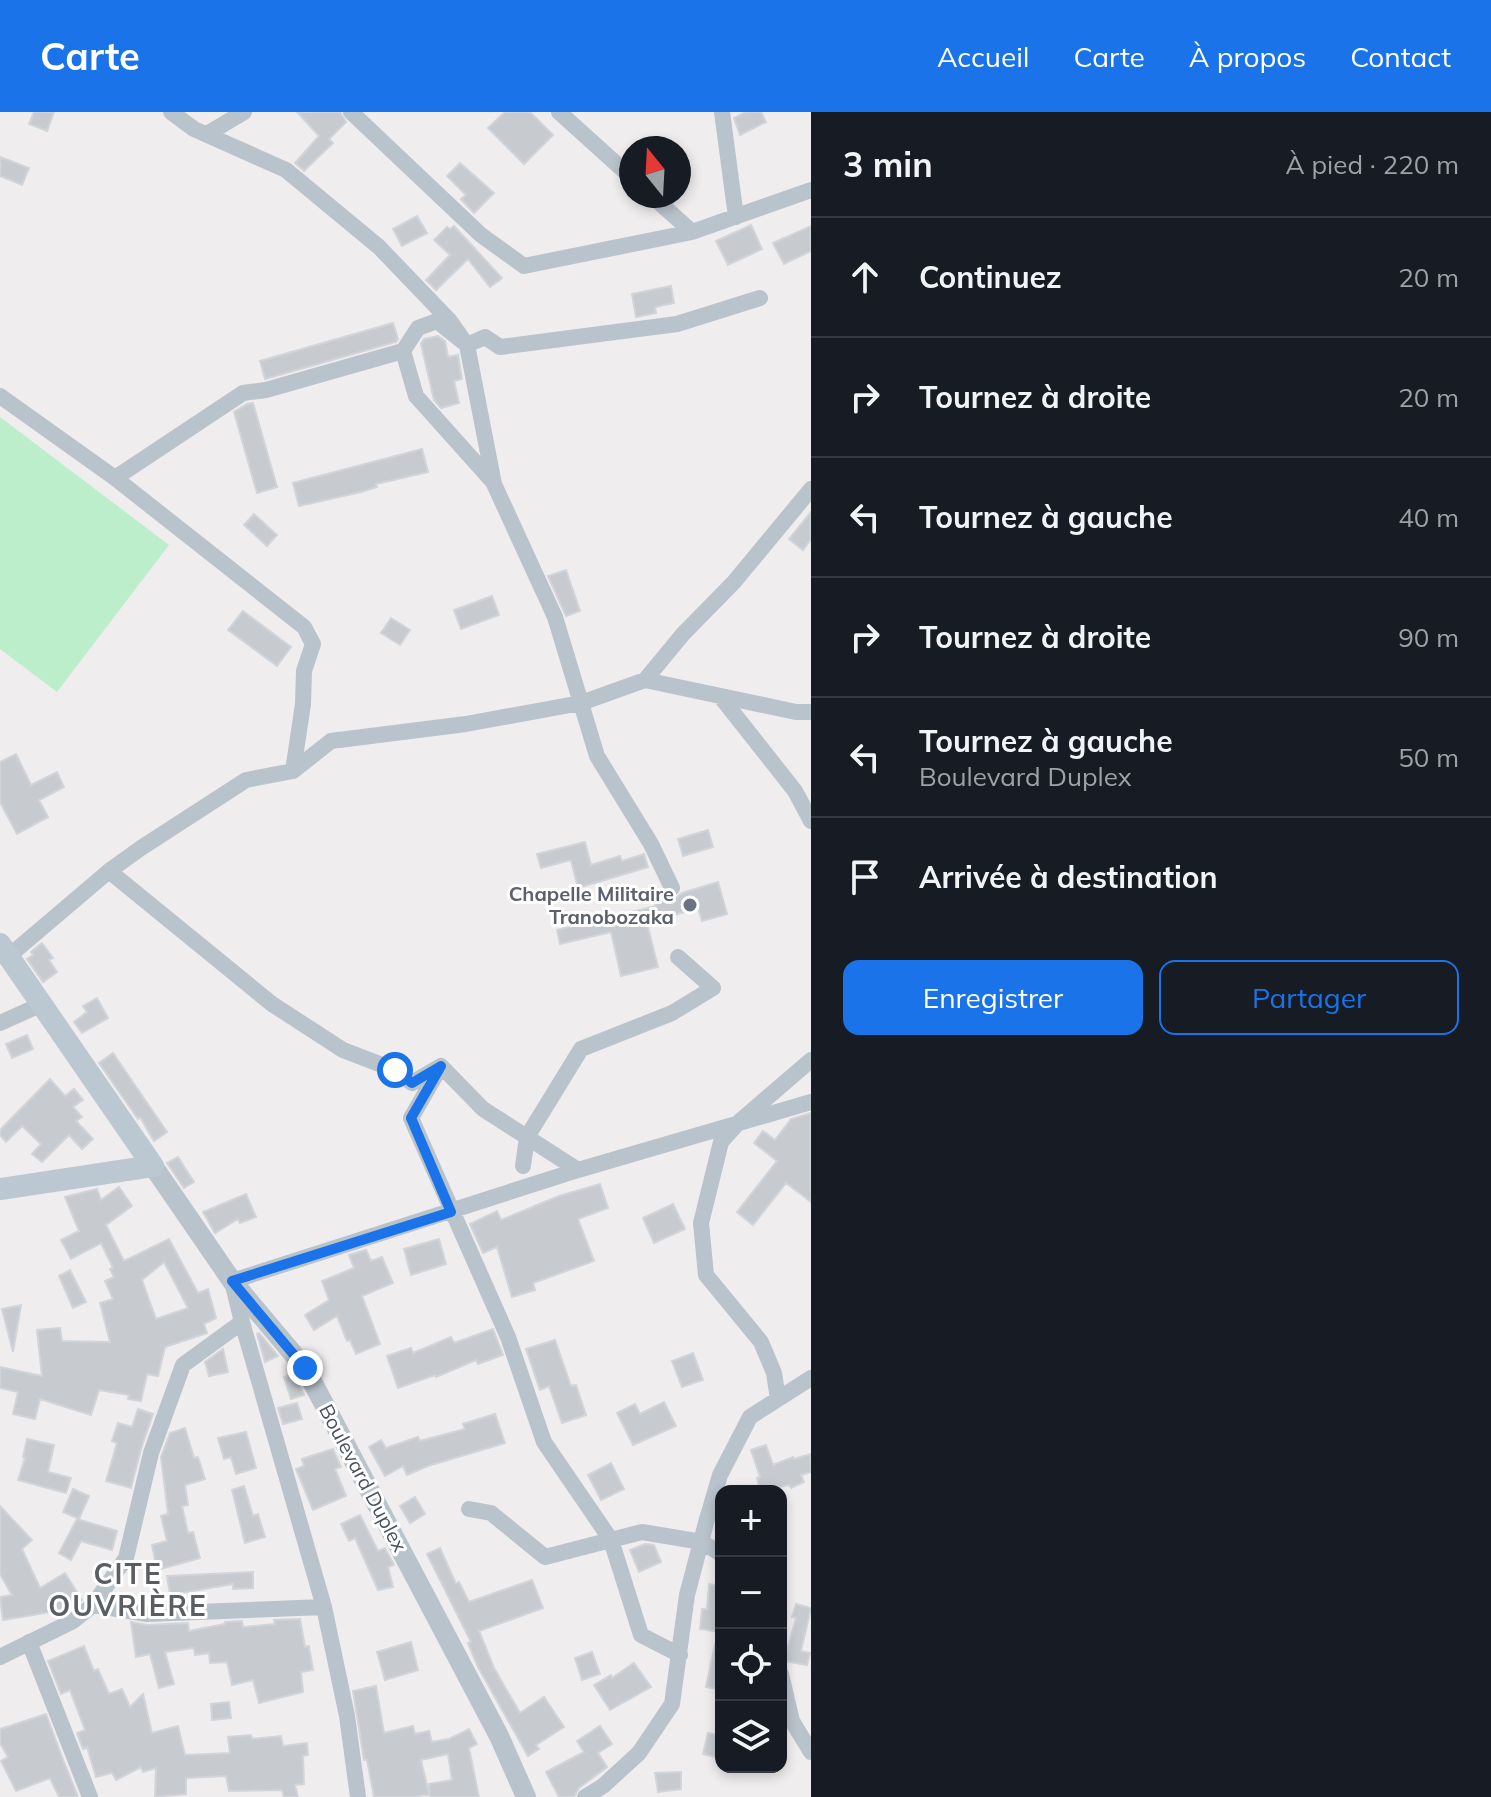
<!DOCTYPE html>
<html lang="fr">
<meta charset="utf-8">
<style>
body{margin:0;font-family:Mulish,sans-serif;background:#242831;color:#f1f3f6}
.controls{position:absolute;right:24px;bottom:24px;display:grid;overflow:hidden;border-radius:16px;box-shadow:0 4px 12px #0003}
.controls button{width:72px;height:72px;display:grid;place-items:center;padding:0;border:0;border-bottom:2px solid #363941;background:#171b24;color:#f1f3f6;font:40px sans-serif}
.compass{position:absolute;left:619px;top:24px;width:72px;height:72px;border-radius:50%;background:#171b24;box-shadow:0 4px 12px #0003;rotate:342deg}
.stop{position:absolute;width:24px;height:24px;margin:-18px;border:6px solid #1a73e8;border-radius:50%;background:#fff}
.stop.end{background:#1a73e8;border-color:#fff;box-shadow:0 2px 8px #0008}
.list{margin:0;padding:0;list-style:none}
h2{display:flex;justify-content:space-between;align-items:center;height:104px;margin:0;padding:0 32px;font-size:34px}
h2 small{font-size:26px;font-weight:400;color:#9ea1a6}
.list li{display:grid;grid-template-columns:52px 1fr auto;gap:24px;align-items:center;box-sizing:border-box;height:120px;padding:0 32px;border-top:2px solid #363941}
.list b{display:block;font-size:30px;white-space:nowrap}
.list p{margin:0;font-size:26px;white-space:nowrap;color:#9ea1a6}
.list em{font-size:26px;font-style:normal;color:#9ea1a6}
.actions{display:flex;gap:16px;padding:24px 32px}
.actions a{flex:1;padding:18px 0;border:2px solid #1a73e8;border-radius:16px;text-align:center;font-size:28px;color:#1a73e8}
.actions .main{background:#1a73e8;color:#fff}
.icon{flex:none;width:44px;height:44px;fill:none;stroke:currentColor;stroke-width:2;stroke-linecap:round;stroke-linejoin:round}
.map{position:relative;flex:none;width:811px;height:1685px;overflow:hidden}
header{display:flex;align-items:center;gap:48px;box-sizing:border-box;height:112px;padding:0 40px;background:#1a73e8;color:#fff}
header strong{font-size:38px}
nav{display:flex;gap:44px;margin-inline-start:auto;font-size:28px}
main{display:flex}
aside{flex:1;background:#171b24}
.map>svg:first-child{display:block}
</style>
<header>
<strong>Carte</strong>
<nav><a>Accueil</a><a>Carte</a><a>À propos</a><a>Contact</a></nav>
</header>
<main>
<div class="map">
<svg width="811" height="1685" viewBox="0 0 811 1685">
<rect width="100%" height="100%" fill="#f0edee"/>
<path fill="#bceecc" d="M0 305 169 433 57 580 0 537Z"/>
<path fill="#c7cbd0" stroke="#d1d4d9" stroke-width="2" fill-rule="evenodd" d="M34 0H54L47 19 29 12Z
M297 0H340L346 10 329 27 333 31 304 59 295 51 319 24Z
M505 0H530L553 23 524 52 488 16Z
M746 0H761L766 10 740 23 734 6Z
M0 45 29 56 22 73 0 64Z
M460 51 494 81 474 101 461 87 466 83 447 64Z
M417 104 427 121 402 134 393 117Z
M751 113 762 137 728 153 716 129Z
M454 114 502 166 490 175 468 147 436 178 426 168 450 143 434 128 447 115 450 117Z
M811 114V139L784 152 773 131Z
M671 174 674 191 655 195 656 201 636 205 632 182Z
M393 211 398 227 396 230 265 267 260 249Z
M438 224 445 229 448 245 458 243 462 267 454 269 459 291 441 296 434 288 421 232 424 227Z
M253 291 277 375 257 381 234 300 247 292Z
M422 337 428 360 376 372 377 375 361 380 299 394 293 371Z
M811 400V427L803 438 789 427Z
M254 402 277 423 267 434 244 413Z
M566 458 580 499 566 504 548 464Z
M492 484 499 503 461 517 454 498Z
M243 499 291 535 277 554 228 518Z
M391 506 410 518 400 533 381 521Z
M16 642 31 673 57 660 64 675 39 688 48 705 17 722 0 690V650Z
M708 718 713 735 683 744 678 727Z
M585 730 591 753 620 744 622 749 644 742 648 755 578 776 571 748 541 756 537 742Z
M718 770 727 802 702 809 698 796 647 811 658 855 621 864 611 820 560 832 557 818 656 794 654 789 676 786 682 781Z
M42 831 53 846 49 848 57 860 43 870 27 847 33 843 31 840Z
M97 886 108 906 82 921 74 910 87 900 83 894Z
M27 923 33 937 12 946 6 932Z
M113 941 167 1020 154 1029 140 1005 138 1007 99 951Z
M50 967 65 984 74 977 83 988 73 995 82 1005 76 1009 93 1027 82 1037 69 1023 42 1050 32 1042 41 1032 22 1014 6 1030 0 1023V1018Z
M811 1001V1090L786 1071 753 1113 737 1100 777 1049 754 1031 763 1019 775 1028 791 1007Z
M178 1045 194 1070 184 1076 167 1051Z
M600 1072 608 1096 578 1107 594 1149 533 1171 535 1178 512 1185 497 1135 483 1141 470 1112 497 1099 501 1108 559 1084Z
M119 1075 132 1094 106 1113 124 1149 169 1127 198 1181 208 1177 216 1206 204 1212 207 1221 165 1235 158 1264 147 1262 141 1289 128 1287 129 1283 99 1278 91 1303 40 1287 35 1307 13 1302 18 1280 0 1276V1255L42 1264 37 1218 60 1216 62 1229 110 1230 100 1191 113 1187 105 1169 114 1165 110 1157 113 1156 101 1131 71 1147 61 1128 79 1119 65 1085 97 1077 101 1088ZM164 1150 188 1196 156 1207 142 1168Z
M246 1082 256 1105 240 1111 238 1107 215 1121 203 1100Z
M673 1092 685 1117 654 1131 643 1106Z
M439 1127 446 1152 411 1163 404 1137Z
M366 1138 371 1149 382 1145 393 1171 362 1184 380 1232 356 1242 350 1228 347 1229 337 1204 314 1218 305 1203 329 1188 322 1169 354 1156 349 1143Z
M70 1158 86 1190 73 1196 59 1164Z
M21 1193 13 1240 2 1197Z
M493 1217 503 1243 478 1252 476 1248 436 1265 435 1263 398 1276 387 1244 411 1236 413 1241 451 1225 454 1231Z
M259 1221 278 1244 265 1250 257 1222Z
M555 1228 571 1274 576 1273 586 1303 562 1311 549 1274 540 1278 526 1237Z
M223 1237 228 1260 209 1264 205 1250Z
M693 1241 703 1268 682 1275 672 1249Z
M293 1262 304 1283 291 1287 284 1265Z
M664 1290 676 1314 633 1333 617 1301 635 1292 640 1302Z
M297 1291 302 1307 283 1312 278 1296Z
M138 1297 153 1302 141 1337 131 1376 106 1369 117 1331 112 1329 118 1311 132 1315Z
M495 1302 505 1331 428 1354 407 1363 403 1354 385 1364 369 1335 381 1328 386 1336 418 1325 420 1329 465 1317 463 1312Z
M185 1316 194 1346 198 1345 205 1367 185 1373 188 1393 182 1394 188 1421 193 1420 200 1446 157 1458 152 1433 167 1429 161 1404 168 1402 161 1345 170 1321Z
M246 1320 256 1356 236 1362 231 1345 224 1347 218 1326Z
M27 1327 54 1333 48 1360 71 1366 66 1381 18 1368 25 1346 23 1345Z
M766 1333 773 1353 793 1345 794 1347 811 1342V1360L801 1363 804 1370 791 1376 789 1373 760 1379 757 1366 760 1365 751 1338Z
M333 1337 341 1355 335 1357 346 1384 313 1398 296 1357 304 1354 302 1347Z
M611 1351 624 1377 601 1388 588 1363Z
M244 1374 253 1404 258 1402 265 1425 245 1431 232 1378Z
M73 1377 89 1384 79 1407 63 1400Z
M415 1385 425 1402 410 1411 400 1394Z
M0 1394 32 1428 22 1437 40 1476 65 1461 82 1488 73 1495 59 1504 56 1499 3 1508 0 1485 12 1483 0 1462Z
M360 1403 378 1439 385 1436 394 1453 388 1455 393 1475 378 1478 355 1426 349 1429 341 1412Z
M77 1407 117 1419 112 1438 81 1429 71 1448 59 1441Z
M645 1432 654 1433 661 1450 639 1460 630 1438Z
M440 1436 456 1472 459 1470 469 1490 532 1468 543 1496 479 1519 494 1556 520 1601 544 1585 564 1615 536 1633 539 1637 528 1644 478 1555 468 1531 471 1530 427 1442Z
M253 1460V1476L233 1477V1472L170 1483 167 1464Z
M709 1472 721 1474V1520L700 1517 702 1497H707Z
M796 1492 811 1496 801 1539 810 1541 807 1553 784 1549 796 1506 792 1505Z
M300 1507 305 1535 309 1534 313 1558 301 1560 303 1580 259 1591 253 1568 232 1573 227 1550 210 1551 209 1541 195 1543 194 1536 165 1540 174 1572 159 1576 150 1542 136 1545 131 1510 147 1513 188 1511 189 1519 225 1512V1510L242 1509 243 1515 275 1512 274 1508Z
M411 1530 418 1558 385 1568 377 1540Z
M715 1532H721V1578L706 1575Z
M84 1534 94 1559 98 1557 109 1582 122 1577 130 1595 143 1582 152 1621 178 1614 185 1643 230 1641 228 1625 251 1623 252 1627 281 1624 283 1634 307 1631 308 1643 303 1644 304 1672 295 1673 298 1685H284L282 1678 229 1679 226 1664 186 1666V1682L155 1685 156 1656 143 1660 141 1655 116 1668 112 1661 96 1665 87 1635 83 1637 77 1621 85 1618 70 1578 61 1582 48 1549Z
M592 1540 600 1562 582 1568 575 1546Z
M634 1551 651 1575 610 1598 594 1573 611 1563 612 1566Z
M376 1574 384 1621 413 1614 415 1622 429 1619 432 1630 449 1627 469 1617 477 1632 469 1636 479 1685H430L429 1672 452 1668 448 1642 421 1648 429 1682 415 1685H374L367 1648H364L353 1579Z
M229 1590 231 1606 212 1608 211 1592Z
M46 1602 62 1645 78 1685H59L50 1666 16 1679 1 1649 8 1645 0 1631V1617Z
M600 1614 612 1632 598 1641 607 1655 579 1676 574 1685H559L546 1660 584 1640 577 1629Z
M708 1621 721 1624 716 1645 703 1642Z
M681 1660V1677L658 1680 655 1661Z"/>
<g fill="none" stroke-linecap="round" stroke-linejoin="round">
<path stroke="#b9c3cb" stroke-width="16" d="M171 0 194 17 286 58 379 135 450 209 467 233 494 372 555 505 597 644 651 732 672 776
M351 0 481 123 524 154 692 120 811 78
M559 0 631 65
M722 0 736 105
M207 22 244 0
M652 84 692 120
M403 239 416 284 493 370
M0 284 115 366 304 515 313 532 304 559 303 592 293 659
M115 366 243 281 266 278 403 239 418 216 437 209 467 233 485 225 500 235 677 212 760 186
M645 568 683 522 734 470 811 377
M720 584 795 679 811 709
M109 759 272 892 343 938 395 958 412 971 441 954 483 997 578 1058
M9 844 109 759 141 736 246 668 293 659 331 629 466 612 581 591 645 568 796 600H811
M0 911 40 893
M441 954 411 1006 508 1225 544 1330 611 1428 641 1523 680 1543
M523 1054 527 1025 581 937 672 901 713 876 678 845
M778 1287 774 1261 761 1230 706 1163 701 1111 721 1030 740 1009 811 948
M469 1397 491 1401 545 1445 642 1420 702 1430 721 1442
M93 1493 147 1502 324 1495
M29 1530 90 1685
M0 1545 73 1509 93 1493 126 1446 151 1341 183 1253 242 1210
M781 1562 792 1609 811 1640
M358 1685 347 1604 324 1495 242 1210 232 1169 578 1058 811 990
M585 1685 603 1674 639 1641 672 1592 687 1483 707 1407 720 1363 750 1305 811 1266"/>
<path stroke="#b9c3cb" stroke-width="20" d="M153 1054 232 1169 305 1256 499 1624 526 1685"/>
<path stroke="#bbc7d1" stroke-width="22" d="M0 832 153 1054 0 1077"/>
</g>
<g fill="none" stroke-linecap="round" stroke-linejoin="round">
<path stroke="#1a73e8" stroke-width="10" d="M305 1256 232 1169 451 1100 411 1006 441 954 412 971 395 958"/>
</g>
<circle fill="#6b7280" stroke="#fff" stroke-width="3" cx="690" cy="793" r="8"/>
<g text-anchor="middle" stroke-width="6" stroke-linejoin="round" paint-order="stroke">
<g font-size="20" font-weight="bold" fill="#5b616d" stroke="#fff" text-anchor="end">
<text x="674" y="789">Chapelle Militaire<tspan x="674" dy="23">Tranobozaka</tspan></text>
</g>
<g font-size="20" fill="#46525b" stroke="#fff">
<text transform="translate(363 1366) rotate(62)" y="7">Boulevard Duplex</text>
</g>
<g font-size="28" font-weight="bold" letter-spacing="2" fill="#5a5e62" stroke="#fff">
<text x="128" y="1472">CITE<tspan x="128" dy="32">OUVRIÈRE</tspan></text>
</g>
</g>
</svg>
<div class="controls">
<button>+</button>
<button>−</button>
<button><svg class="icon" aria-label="locate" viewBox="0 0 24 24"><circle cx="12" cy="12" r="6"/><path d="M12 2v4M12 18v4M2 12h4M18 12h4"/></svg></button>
<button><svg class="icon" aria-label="layers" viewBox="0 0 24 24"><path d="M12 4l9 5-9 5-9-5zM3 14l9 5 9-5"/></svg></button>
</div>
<svg class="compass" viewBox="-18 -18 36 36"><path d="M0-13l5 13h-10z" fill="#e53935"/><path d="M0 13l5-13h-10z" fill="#9ea1a6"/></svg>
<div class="stop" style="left:395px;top:958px"></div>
<div class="stop end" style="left:305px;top:1256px"></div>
</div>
<aside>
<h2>3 min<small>À pied · 220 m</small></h2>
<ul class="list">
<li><svg class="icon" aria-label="ahead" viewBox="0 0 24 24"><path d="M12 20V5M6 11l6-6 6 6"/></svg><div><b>Continuez</b></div><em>20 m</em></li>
<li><svg class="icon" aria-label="right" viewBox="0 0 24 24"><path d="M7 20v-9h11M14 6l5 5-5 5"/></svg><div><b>Tournez à droite</b></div><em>20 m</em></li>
<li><svg class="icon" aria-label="left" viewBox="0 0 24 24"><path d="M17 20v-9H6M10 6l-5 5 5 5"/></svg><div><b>Tournez à gauche</b></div><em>40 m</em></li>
<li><svg class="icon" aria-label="right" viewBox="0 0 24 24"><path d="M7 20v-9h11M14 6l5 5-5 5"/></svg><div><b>Tournez à droite</b></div><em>90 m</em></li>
<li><svg class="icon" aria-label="left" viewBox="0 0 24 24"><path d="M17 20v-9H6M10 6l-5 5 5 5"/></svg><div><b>Tournez à gauche</b><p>Boulevard Duplex</p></div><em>50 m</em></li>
<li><svg class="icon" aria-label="arrive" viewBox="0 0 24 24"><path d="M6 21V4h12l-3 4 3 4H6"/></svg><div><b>Arrivée à destination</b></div></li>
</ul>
<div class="actions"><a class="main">Enregistrer</a><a>Partager</a></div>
</aside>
</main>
